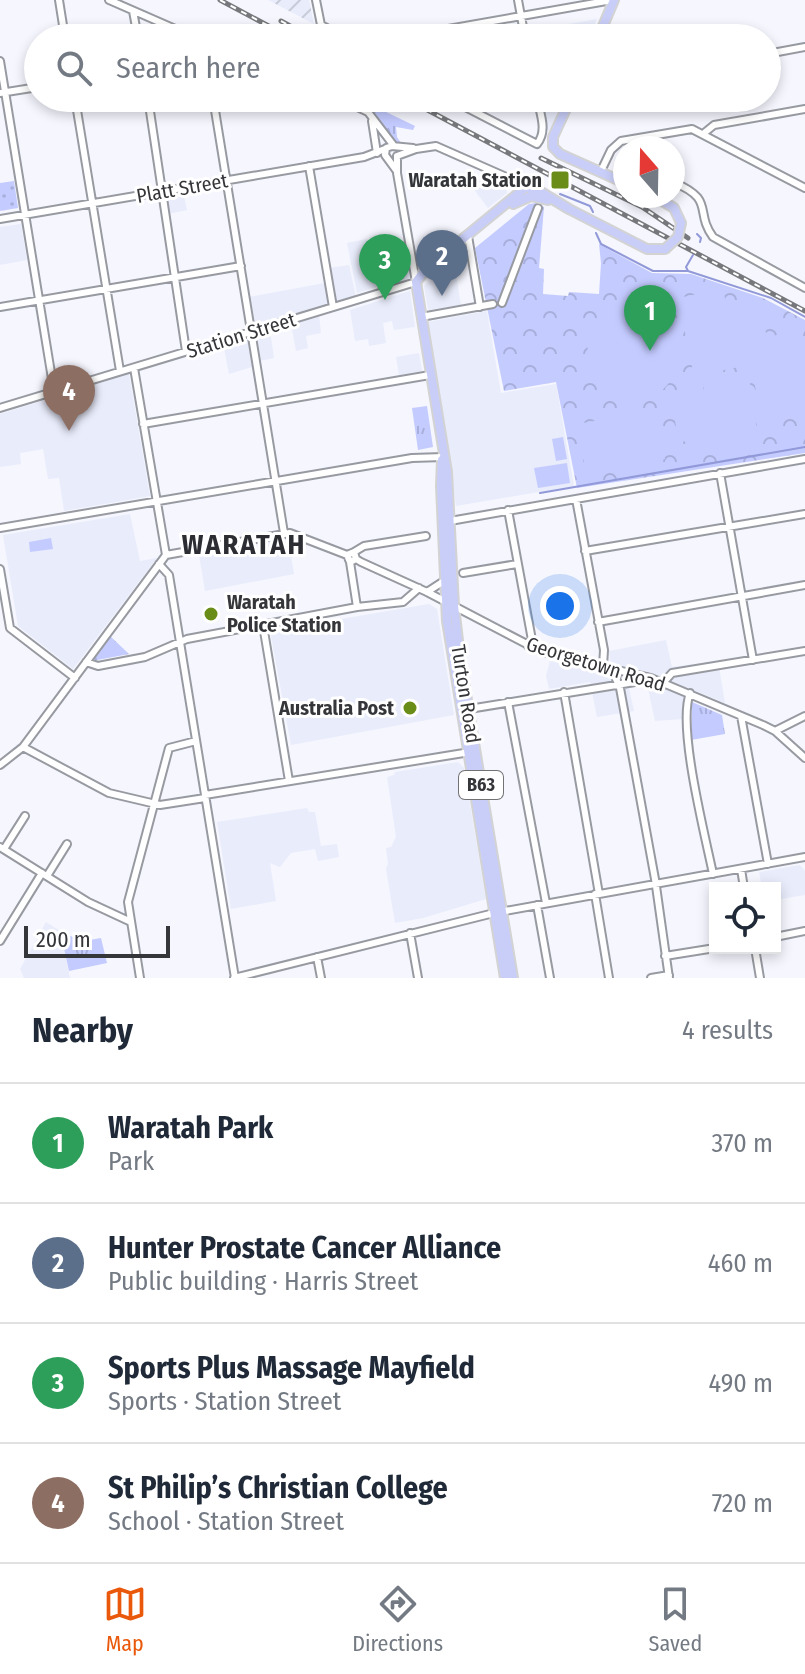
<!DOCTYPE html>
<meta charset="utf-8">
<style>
body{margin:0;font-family:"Fira Sans Condensed",sans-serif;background:#f2f2f3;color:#1f2937}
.controls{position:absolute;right:24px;bottom:24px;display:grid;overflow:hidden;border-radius:0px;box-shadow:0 4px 12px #0003}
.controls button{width:72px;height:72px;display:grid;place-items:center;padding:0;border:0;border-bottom:2px solid #e0e1e3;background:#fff;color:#1f2937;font:40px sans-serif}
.compass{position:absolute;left:613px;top:136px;width:72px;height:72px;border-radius:50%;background:#fff;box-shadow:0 4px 12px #0003;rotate:340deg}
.scale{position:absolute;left:24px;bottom:20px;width:146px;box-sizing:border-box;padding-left:8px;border:4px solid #353639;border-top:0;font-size:22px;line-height:28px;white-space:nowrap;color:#353639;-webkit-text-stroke:6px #fff;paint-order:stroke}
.you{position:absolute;left:560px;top:606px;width:28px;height:28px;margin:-20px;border:6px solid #fff;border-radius:50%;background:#1a73e8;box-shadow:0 0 0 12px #1a73e833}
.badge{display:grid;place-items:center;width:52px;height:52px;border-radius:50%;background:#ea580c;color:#fff;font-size:26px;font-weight:700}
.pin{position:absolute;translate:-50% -66px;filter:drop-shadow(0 2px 4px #0008)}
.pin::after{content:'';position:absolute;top:42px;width:28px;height:24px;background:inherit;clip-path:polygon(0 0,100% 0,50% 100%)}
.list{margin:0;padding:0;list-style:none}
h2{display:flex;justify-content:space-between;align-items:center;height:104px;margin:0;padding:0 32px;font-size:34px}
h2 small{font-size:26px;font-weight:400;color:#747a83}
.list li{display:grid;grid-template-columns:52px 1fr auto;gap:24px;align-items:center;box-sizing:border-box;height:120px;padding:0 32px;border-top:2px solid #e0e1e3}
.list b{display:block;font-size:30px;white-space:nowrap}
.list p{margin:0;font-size:26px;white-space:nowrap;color:#747a83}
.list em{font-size:26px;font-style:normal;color:#747a83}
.icon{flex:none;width:44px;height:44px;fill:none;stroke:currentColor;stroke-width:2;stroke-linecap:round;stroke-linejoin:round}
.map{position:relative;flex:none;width:805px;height:978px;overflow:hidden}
.search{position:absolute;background:#fff;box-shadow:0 4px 12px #0003;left:24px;right:24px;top:24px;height:88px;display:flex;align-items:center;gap:20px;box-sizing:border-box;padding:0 28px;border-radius:44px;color:#747a83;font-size:30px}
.sheet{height:584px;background:#fff}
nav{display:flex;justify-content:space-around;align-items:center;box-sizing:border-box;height:112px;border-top:2px solid #e0e1e3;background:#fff;font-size:22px;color:#747a83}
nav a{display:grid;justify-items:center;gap:4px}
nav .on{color:#ea580c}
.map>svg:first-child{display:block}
</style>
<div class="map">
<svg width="805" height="978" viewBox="0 0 805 978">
<defs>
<pattern id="industrial-furrows" width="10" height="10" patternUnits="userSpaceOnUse" patternTransform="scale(2)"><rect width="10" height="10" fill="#e9ecfb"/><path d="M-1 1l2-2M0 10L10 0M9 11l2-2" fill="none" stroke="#c8cbd8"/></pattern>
<pattern id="grass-tufts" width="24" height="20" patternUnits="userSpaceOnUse" patternTransform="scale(2)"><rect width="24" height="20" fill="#c4cbff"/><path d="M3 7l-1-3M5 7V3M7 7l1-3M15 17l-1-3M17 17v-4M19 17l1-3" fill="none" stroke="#a9afdb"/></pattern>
<pattern id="park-crowns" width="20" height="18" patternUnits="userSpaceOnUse" patternTransform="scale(2)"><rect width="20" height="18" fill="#c4cbff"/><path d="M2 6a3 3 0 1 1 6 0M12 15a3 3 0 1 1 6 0" fill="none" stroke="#a9afdb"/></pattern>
<pattern id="garden-dots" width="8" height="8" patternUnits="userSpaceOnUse" patternTransform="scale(2)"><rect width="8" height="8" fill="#c4cbff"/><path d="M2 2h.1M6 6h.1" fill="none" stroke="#a9afdb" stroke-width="1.8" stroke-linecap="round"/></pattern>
</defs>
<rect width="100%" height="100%" fill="#f5f6fe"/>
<path fill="#e9ecfb" d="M597 19 589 38H563L567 37 564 25Z
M541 98H565L550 132 547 130Z
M484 178 506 188 507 193 488 208 472 187Z
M184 196 187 210 167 214 164 199Z
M21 224 27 260 0 265V227Z
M367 239 376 287 357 293 347 243Z
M408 258 412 286 319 315 321 333 306 336 308 348 296 351 291 324 270 330 274 358 255 362V366L229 374 223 343 256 333 249 297 325 283 323 269 349 265 356 297 379 290 375 263Z
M454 263 461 305 428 310 424 286Z
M410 291 415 327 394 330 392 321 383 323 386 343 369 346 368 339 355 341 350 310Z
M487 311 501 393 556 384 574 486 456 506 427 322Z
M419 353 422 371 399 375 396 357Z
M129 374 150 496 64 511 59 478 48 479 43 449 20 453 21 464 0 467V414Z
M130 514 140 561 157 558 73 669 18 626 3 535Z
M288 538 294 574 205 591 199 555Z
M429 604 437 609 454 715 291 745 270 631Z
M666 640 672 667 718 661 725 703 686 687 683 719 655 721 647 684 629 688 634 711 597 717 590 682 549 689 546 676 550 661 605 672 610 660 609 651Z
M458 762 464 768 486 899 423 918 395 923 386 869 388 863 386 848 391 847 396 837 387 777 394 775 395 772Z
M307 808 309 812H315L321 846 337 844 339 857 318 861 315 849 291 853 280 867 270 863 276 901 231 909 217 822Z
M800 865 805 871V895L775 900V888H762L759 872Z
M46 922 65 934 63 944 70 978H24L20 969Z"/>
<path fill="url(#industrial-furrows)" d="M268 0H309L314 24Z"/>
<path fill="url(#grass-tufts)" d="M361 98H376L378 108 415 126 413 130 396 127 397 137 403 146 391 141 375 113 363 104Z
M427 406 433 447 418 450 412 408Z
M692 702 722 715 725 734 691 740Z
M65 934 84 941 101 938 107 963 69 971 63 944Z"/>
<path fill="url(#park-crowns)" d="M536 203 544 207 539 268 544 269 543 294 568 296 569 292 599 294 601 263 599 244 652 273 691 274 763 298 805 320V453L577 488 556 382 504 391 475 248 529 204Z
M110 636 129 654 92 661Z"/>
<path fill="url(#garden-dots)" d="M14 181 18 208 0 211V183Z"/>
<path fill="#c4cbff" d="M723 289 726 303C750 299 766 313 766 337L798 331 800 344H805V412L761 419 750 359 738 362 739 367 694 376 678 298Z
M634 300C697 311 692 402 630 400 616 399 602 391 595 379 574 347 600 306 634 300Z
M748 371 760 449 715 456 713 449C669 455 660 397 704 389L702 379Z
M657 410 665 459 586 473 577 424Z
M563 437 567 459 556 461 552 439Z
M567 463 570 483 538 488 534 468Z
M51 538 53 549 30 552 29 542Z"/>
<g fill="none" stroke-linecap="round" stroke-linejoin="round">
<path stroke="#9199d9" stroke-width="2" d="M560 194 590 206 593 212
M596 233 601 244 653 271H688L771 298 805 317
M697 234 701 238 700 242
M688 271 686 267 693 255
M540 493 805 447"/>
<g stroke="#989aa1" stroke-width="10">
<path id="minor" d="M59 0 65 38
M109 0 196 38
M316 0 321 25 345 38
M518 0 525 38
M133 11 138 38
M397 38 612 0
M767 54 805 47
M0 61 54 391
M0 93 38 87
M75 98 120 371
M148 98 186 351
M213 98 284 533
M338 98 368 112 394 146
M448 98 537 144C548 131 540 113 537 98
M372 121 377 153
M703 134 714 125 805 109
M397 156 416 149 436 146 529 187
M622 163 625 164
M309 166 333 307
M396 170 385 155 386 148 392 146 413 148
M601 171 611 150 621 141 692 129 805 188
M673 182C716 200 694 211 713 237L805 288
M0 219 364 157 385 149
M468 236 480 307
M502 303 538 208
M0 307 241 266
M421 317 493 304
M134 368 166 555
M0 408 416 282 397 173V156
M143 424 430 375
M720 473 753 660
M576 499 604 650 603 666
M508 510 532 640 528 646
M450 521 805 459
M0 528 412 458 443 457
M585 551 805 514
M354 552 364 546 426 536
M347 555 354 552 356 559 361 562 427 592 542 652 651 678 763 725 775 731 805 758
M350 562 357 607
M159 564 169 575 235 978
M0 569 10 628 75 678
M463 573 517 564
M427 592 444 581
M598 622 805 585
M263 625 289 781
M86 662 98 666 145 657 187 639 357 607 403 602 419 588
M618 670 616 679 620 688 655 879 669 978
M663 683 672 673 805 651
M564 692 599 894
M690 693C677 726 705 835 713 874
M508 702 546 903
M469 709 641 681 647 677
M741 716 768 864
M775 731 805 716
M23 747 109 793 160 805 205 798
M0 765 23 747 166 555 290 533 347 555 350 562 356 559
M205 795 470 752
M0 847 88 902 131 922
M4 849 25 816
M741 869 744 888
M47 876 67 844
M595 894 609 978
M537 905 550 978
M410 933 418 978
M775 937 805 931
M0 941 42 873
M755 948 760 978
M665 956 715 948
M317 957 321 978
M140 978 128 902 169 748 196 741
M234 978 494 913 805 857
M651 978 669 975"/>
</g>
<g stroke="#d3d3d3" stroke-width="12">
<path id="major" d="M598 38 614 0
M571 98 553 137V147L560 154 625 183
M654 196 674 208 681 223
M513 204 531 196 548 200
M565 207 647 249H665
M442 460 441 486 447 621 505 978
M513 978 460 658 454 606 447 472 416 282 426 269 525 188 536 189 569 209"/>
</g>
<use href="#minor" stroke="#fff" stroke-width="6"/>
<use href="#major" stroke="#c9cef8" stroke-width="8"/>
<g stroke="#77787c" stroke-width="5">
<path id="rail" d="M220 0 291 38
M281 21 312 38
M405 98 805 311
M541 158 642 207 688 238"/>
</g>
<use href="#rail" stroke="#fff" stroke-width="2" stroke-dasharray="6" stroke-linecap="butt"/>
<g stroke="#d3d3d3" stroke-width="12" stroke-linecap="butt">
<path id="major-bridge" d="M665 249 678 237 681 223"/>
</g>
<use href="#major-bridge" stroke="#c9cef8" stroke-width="8"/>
</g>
<g fill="#698d16" stroke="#fff" stroke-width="3">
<rect x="550" y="170" width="20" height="20" rx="4"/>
<circle cx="211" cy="614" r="8"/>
<circle cx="410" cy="708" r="8"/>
</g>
<g text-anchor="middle" stroke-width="6" stroke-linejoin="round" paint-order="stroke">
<rect fill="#fff" stroke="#727274" stroke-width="2" x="459" y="771" width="44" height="28" rx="6"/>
<g font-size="18" font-weight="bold" fill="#353639">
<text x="481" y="791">B63</text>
</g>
<g font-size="20" font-weight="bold" fill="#353639" stroke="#fff" text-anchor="end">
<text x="542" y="187">Waratah Station</text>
<text x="227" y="609" text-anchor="start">Waratah<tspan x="227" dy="23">Police Station</tspan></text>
<text x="394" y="715">Australia Post</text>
</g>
<g font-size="20" fill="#353639" stroke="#fff">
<text transform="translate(182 188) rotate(-10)" y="7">Platt Street</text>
<text transform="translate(241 335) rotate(-17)" y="7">Station Street</text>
<text transform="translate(596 664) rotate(17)" y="7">Georgetown Road</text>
<text transform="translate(466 694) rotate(81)" y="7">Turton Road</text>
</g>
<g font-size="28" font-weight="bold" letter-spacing="2" fill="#2c2d33" stroke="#fff">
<text x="244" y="554">WARATAH</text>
</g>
</g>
</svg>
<div class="controls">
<button><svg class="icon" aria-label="locate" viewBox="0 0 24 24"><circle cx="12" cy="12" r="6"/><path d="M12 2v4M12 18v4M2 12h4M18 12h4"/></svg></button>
</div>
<svg class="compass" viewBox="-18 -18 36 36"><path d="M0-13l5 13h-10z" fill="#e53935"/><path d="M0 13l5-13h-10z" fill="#747a83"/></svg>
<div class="scale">200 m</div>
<div class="you"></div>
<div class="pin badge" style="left:650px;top:351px;background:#2e9e5b">1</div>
<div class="pin badge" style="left:442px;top:296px;background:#5c6f8a">2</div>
<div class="pin badge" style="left:385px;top:300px;background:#2e9e5b">3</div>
<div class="pin badge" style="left:69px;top:431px;background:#8d6e63">4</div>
<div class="search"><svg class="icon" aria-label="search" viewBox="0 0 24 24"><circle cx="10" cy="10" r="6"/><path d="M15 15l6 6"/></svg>Search here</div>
</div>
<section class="sheet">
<h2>Nearby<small>4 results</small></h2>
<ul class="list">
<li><span class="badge" style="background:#2e9e5b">1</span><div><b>Waratah Park</b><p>Park</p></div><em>370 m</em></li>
<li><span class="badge" style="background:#5c6f8a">2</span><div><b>Hunter Prostate Cancer Alliance</b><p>Public building · Harris Street</p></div><em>460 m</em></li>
<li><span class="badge" style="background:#2e9e5b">3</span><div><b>Sports Plus Massage Mayfield</b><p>Sports · Station Street</p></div><em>490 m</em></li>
<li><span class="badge" style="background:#8d6e63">4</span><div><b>St Philip’s Christian College</b><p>School · Station Street</p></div><em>720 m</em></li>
</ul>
</section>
<nav>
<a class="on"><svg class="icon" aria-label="map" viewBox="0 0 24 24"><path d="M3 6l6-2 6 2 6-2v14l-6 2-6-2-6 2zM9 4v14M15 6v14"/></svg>Map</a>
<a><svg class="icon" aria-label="directions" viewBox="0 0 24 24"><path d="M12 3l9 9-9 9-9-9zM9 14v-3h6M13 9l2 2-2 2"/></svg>Directions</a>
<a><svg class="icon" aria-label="saved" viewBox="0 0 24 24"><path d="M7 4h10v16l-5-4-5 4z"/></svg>Saved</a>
</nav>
